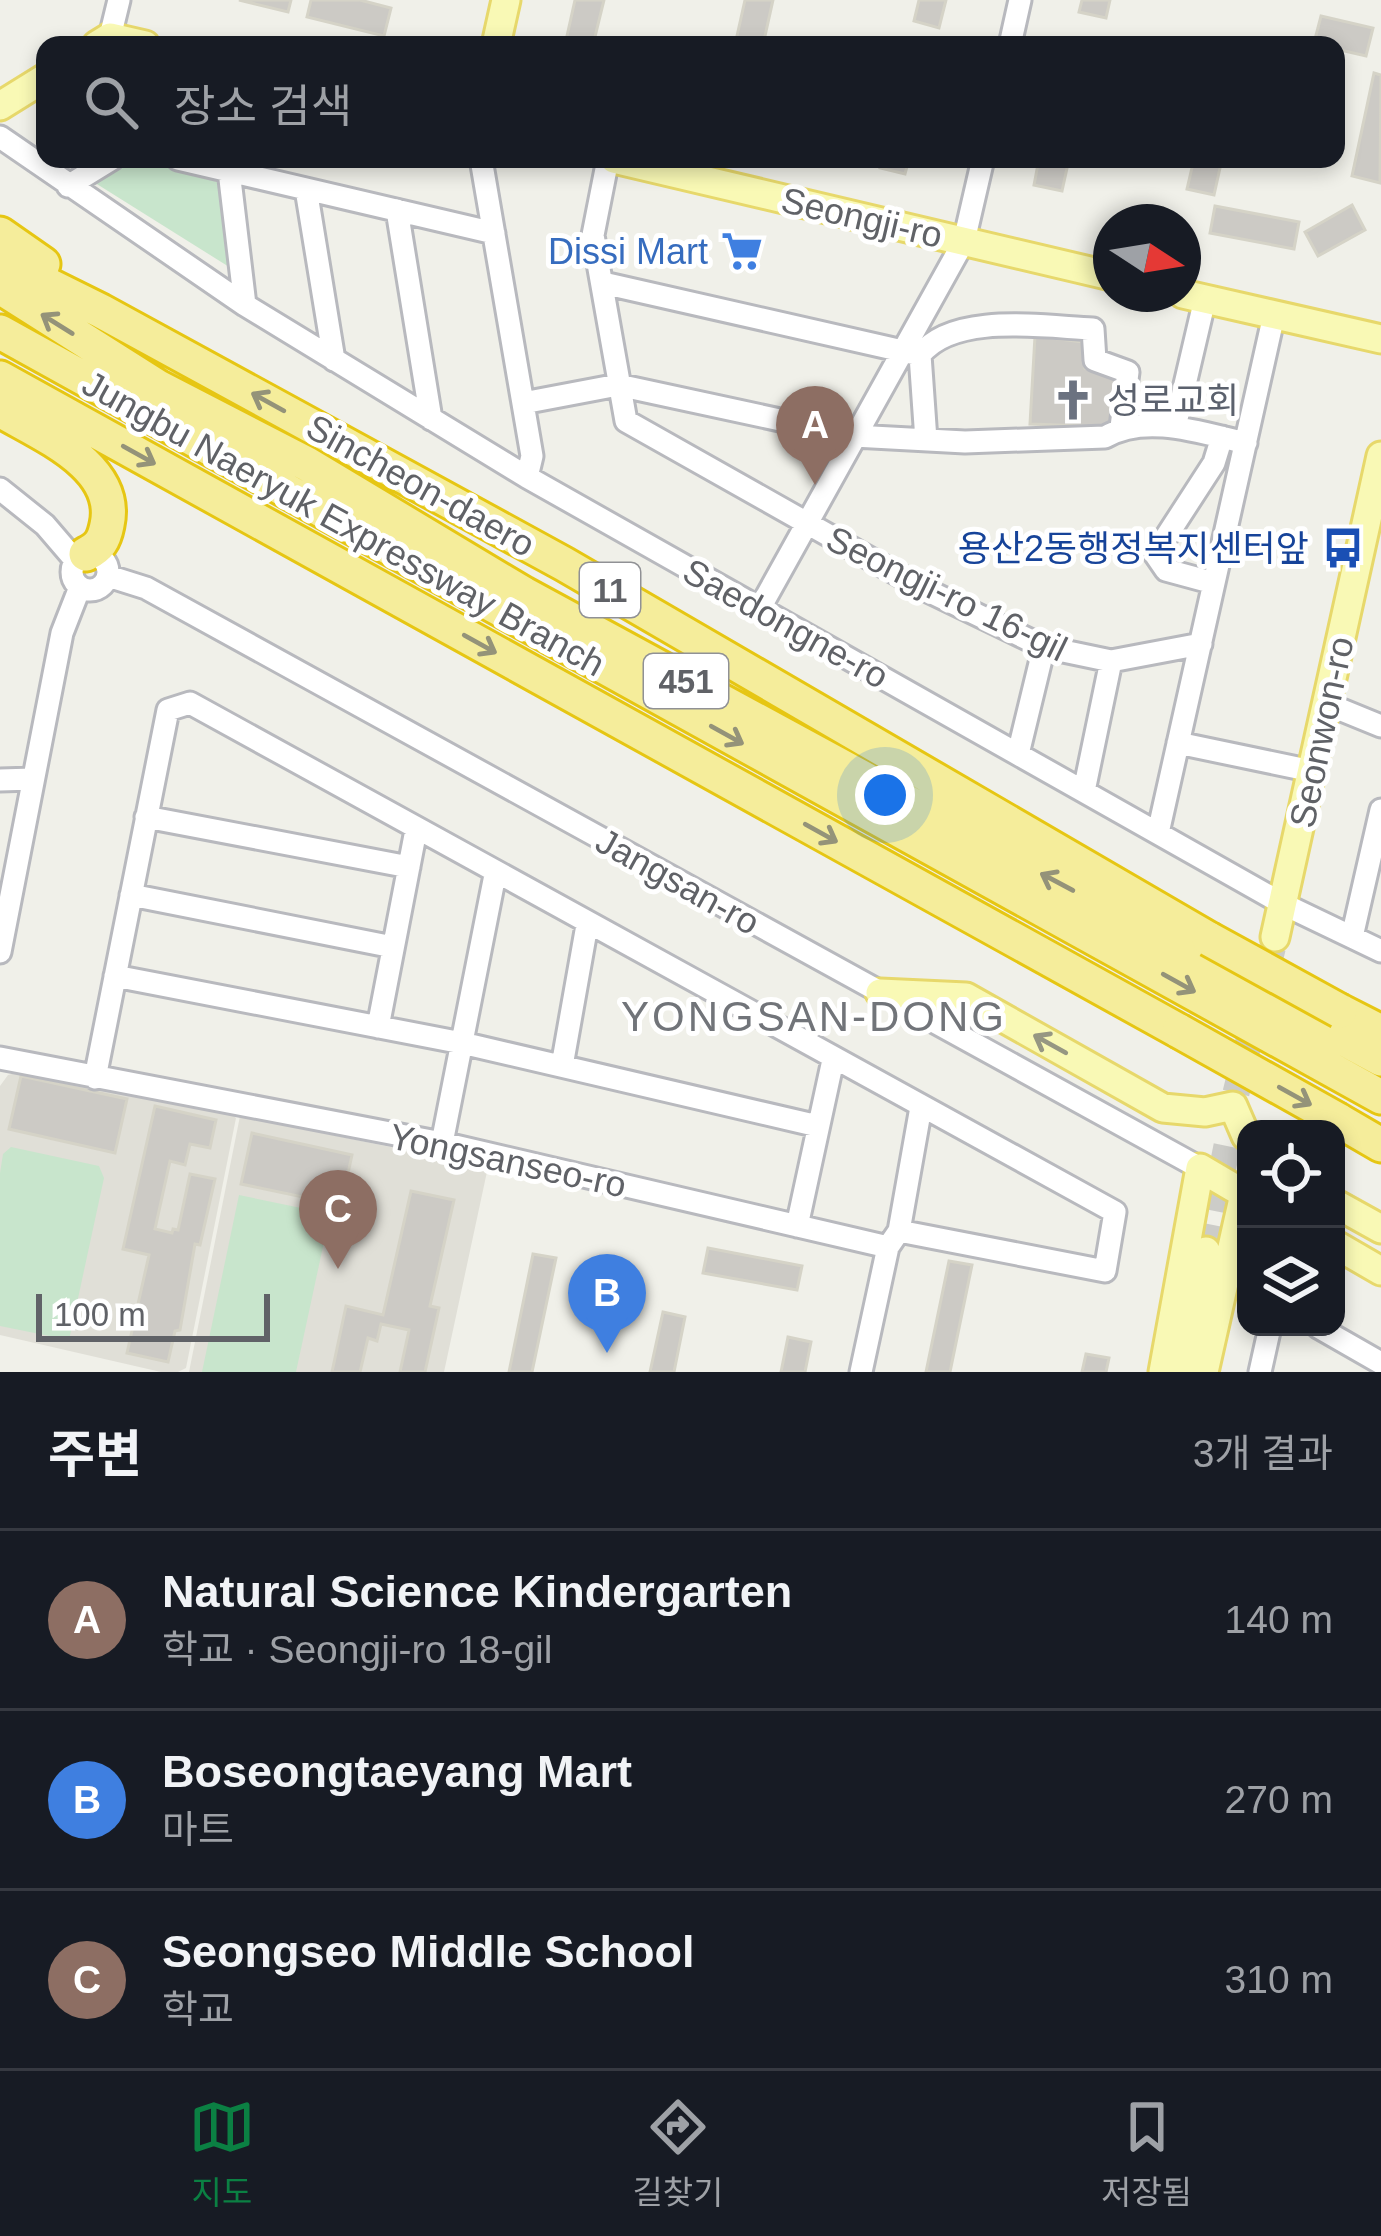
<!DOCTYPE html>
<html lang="ko">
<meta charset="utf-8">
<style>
body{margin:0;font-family:Helvetica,"Noto Sans KR",sans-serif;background:#20242c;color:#f1f3f6}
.controls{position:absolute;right:36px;bottom:36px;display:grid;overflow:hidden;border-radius:24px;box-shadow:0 6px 18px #0003}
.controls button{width:108px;height:108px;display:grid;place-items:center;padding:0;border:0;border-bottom:3px solid #363941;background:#171b24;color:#f1f3f6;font:60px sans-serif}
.compass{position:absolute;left:1093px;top:204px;width:108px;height:108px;border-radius:50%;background:#171b24;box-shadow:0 6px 18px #0003;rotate:102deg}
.scale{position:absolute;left:36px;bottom:30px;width:234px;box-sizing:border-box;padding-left:12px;border:6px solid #606267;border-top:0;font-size:33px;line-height:42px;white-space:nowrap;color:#606267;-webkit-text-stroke:9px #fff;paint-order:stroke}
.you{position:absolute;left:885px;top:795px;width:42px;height:42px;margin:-30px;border:9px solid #fff;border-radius:50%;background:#1a73e8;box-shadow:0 0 0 18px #1a73e833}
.badge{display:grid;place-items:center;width:78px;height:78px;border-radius:50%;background:#0b8043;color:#fff;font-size:39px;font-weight:700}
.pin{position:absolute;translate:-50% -99px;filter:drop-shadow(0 3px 6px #0008)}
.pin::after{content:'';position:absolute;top:63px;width:42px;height:36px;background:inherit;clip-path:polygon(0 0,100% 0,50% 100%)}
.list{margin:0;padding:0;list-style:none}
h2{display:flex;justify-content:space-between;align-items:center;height:156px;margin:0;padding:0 48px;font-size:51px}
h2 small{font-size:39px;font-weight:400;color:#9ea1a6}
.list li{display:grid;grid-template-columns:78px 1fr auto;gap:36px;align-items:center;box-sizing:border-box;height:180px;padding:0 48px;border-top:3px solid #363941}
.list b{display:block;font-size:45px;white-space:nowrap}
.list p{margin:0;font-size:39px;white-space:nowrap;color:#9ea1a6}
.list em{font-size:39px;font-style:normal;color:#9ea1a6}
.icon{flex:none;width:66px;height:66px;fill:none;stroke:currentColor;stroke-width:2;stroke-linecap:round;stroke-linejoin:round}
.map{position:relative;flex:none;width:1381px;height:1372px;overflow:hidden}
.search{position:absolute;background:#171b24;box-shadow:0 6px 18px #0003;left:36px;right:36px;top:36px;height:132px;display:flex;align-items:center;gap:30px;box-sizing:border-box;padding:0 42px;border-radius:24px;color:#9ea1a6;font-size:45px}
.sheet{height:696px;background:#171b24}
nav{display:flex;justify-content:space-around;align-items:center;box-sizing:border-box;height:168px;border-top:3px solid #363941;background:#171b24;font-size:33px;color:#9ea1a6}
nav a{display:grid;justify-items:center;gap:6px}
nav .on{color:#0b8043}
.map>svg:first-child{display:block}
</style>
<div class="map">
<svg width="1381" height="1372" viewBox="0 0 1381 1372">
<rect width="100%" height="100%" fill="#f0f0e9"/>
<path fill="#e0dfd7" d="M23 1071 230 1113 236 1118 186 1368 178 1372H161L0 1335V1086L8 1075Z
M240 1116 488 1167 444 1372H189Z"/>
<path fill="#c8e5cc" d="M139 159 221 183 234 270 92 181Z
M11 1147 99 1166 104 1178 69 1340 0 1326V1173L3 1154Z
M239 1195 330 1214 296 1372H202Z"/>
<path fill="#cccac5" stroke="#d5d3c7" stroke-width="3" d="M239 0H291L288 12Z
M311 0H360L391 8 384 36 307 17Z
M575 0H604L593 45H565Z
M745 0H773L763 45H735Z
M919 0H946L939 28 914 21Z
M1082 0H1110L1106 18 1079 12Z
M1321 16 1373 28 1366 56 1336 49V45L1314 43Z
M1374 73 1381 75 1380 183 1352 176Z
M882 159H909L905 174 880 168Z
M1039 159H1069L1062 191 1034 185Z
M1194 159H1222L1214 195 1187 189Z
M1352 205 1365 230 1318 256 1305 232Z
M1215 206 1299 222 1294 249 1210 233Z
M1035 336 1083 342 1085 368 1117 377 1112 427 1030 424Z
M21 1076 127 1099 115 1153 9 1129Z
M155 1106 216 1120 210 1148 190 1144 185 1165 170 1161 155 1229 172 1233 173 1229 178 1230 190 1174 215 1179 200 1245 195 1244 180 1330 175 1331 168 1362 127 1353 149 1255 123 1249Z
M252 1133 352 1155 341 1205 241 1184Z
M411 1191 454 1200 430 1306 439 1308 425 1372H400L409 1330 381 1324 377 1341 368 1338 360 1372H332L346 1306 383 1315Z
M708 1248 802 1266 797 1290 703 1273Z
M533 1254 556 1258 532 1372H509Z
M949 1261 972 1265 950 1372H926Z
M663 1312 685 1317 674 1372H650Z
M788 1337 811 1342 805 1372H781Z
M1086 1354 1109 1358 1106 1372H1082Z"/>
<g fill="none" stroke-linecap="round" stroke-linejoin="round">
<path stroke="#ccccc8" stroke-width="27" stroke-dasharray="27 14" stroke-linecap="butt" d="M1236 1093 1275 937
M1206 1251 1227 1146"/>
<g stroke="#b8b9be" stroke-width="27">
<path id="minor" d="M110 37 119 0
M1010 45 1020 0
M0 137 245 305 527 477 1283 904 1381 951
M178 159 494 233
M481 159 532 456 527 477
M608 159 593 235 626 421 924 589 1044 647 1111 661 1201 644
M231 160 229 171 245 305
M68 186 112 159
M306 189 334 360
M397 210 431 419
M603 283 920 355C953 312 1045 327 1093 329L1095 360 1128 372 1121 427
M920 355 926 440
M523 403 618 385 854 436 965 442 1105 437C1146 413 1202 433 1246 443
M1175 427 1205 299
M0 489 45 525 75 560
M72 572a18 18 0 1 1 36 0a18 18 0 1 1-36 0Z
M108 576 146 588 1200 1168
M1214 583 1166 570 1155 554 1214 463 1222 437
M760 608 964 241 983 159
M1327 704 1381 726
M1178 743 1312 771
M1018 754 1044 647
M0 780 33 779
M1084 791 1111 661
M146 817 409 867
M1158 833 1274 315
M131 895 393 947
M1352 937 1381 810
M0 952 62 633 80 587
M115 976 462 1043 818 1126
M378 1027 416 830
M0 1058 442 1143 888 1247 861 1372
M562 1066 587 925
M95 1078 168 710 190 703 1115 1212 1105 1271 899 1231 888 1247
M442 1143 495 875
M797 1226 833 1060
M899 1231 921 1107
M1318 1327 1381 1363
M1260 1372 1270 1327"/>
</g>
<g stroke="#e7d86b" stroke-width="33">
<path id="major" d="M97 45 110 37 145 45
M496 45 506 0
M0 106 45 78
M614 159 1111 276
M1183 294 1381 339
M1275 937 1381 456
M880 993 966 997 1163 1108 1205 1112 1233 1106 1246 1136
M1336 1204 1381 1229
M1336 1245 1381 1271
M1183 1364 1206 1251
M1163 1372 1200 1168 1246 1195
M1204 1372 1244 1194"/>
</g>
<g stroke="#e6c613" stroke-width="39">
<path id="highway" d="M0 234 43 264
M0 261 101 311 564 564 1209 939
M0 287 158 387 307 464 524 594 1381 1059
M0 332 1381 1097
M0 378 1179 1031
M0 410C42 435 120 466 107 525 104 540 100 547 86 554
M1340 1011 1381 1032
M1338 1120 1381 1145"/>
</g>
<use href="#minor" stroke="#fff" stroke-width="21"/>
<use href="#major" stroke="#f9f9b5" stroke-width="27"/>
<use href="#highway" stroke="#f5ed9b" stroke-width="33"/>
<g stroke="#e6c613" stroke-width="39" stroke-linecap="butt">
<path id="highway-bridge" d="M1209 939 1340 1011
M1179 1031 1338 1120"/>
</g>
<use href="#highway-bridge" stroke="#f5ed9b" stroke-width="33"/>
</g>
<defs><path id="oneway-shaft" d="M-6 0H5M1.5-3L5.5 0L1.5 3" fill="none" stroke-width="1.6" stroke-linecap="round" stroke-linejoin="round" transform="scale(3)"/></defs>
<g stroke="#949379">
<use href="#oneway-shaft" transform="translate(57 324) rotate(-148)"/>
<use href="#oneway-shaft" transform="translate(268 402) rotate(-151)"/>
<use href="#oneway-shaft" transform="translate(139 455) rotate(29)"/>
<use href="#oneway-shaft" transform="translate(480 644) rotate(29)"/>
<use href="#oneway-shaft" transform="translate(727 735) rotate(29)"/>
<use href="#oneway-shaft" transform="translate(821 833) rotate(29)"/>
<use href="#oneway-shaft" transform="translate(1057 882) rotate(-152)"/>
<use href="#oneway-shaft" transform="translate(1179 983) rotate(29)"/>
<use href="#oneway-shaft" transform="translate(1295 1096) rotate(29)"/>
</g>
<use stroke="#969782" href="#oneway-shaft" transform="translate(1050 1044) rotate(-151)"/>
<defs>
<g id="supermarket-bare" transform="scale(3.24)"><path d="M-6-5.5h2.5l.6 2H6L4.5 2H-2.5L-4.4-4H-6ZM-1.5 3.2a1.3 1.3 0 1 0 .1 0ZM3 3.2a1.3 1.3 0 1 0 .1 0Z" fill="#3f7fe0" stroke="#fff" stroke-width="2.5" paint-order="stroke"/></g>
<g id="church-bare" transform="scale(3.24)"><path d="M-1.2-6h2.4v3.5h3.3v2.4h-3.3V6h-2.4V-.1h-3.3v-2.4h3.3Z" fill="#6b7280" stroke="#fff" stroke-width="2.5" paint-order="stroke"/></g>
<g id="bus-bare" transform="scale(3.24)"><path d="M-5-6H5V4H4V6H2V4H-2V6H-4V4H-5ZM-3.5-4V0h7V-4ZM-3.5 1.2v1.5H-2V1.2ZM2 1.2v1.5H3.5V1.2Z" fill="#1a4fb4" stroke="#fff" stroke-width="2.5" paint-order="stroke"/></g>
</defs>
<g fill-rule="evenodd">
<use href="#supermarket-bare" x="742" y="251"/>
<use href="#church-bare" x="1073" y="400"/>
<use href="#bus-bare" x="1343" y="548"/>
</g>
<g text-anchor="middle" stroke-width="10" stroke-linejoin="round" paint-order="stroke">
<g fill="#fff" stroke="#909195" stroke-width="3">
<rect x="580" y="563" width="60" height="54" rx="9"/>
<rect x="644" y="654" width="84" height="54" rx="9"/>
</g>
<g font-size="33" font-weight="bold" fill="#606267">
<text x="610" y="602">11</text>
<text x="686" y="693">451</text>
</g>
<g font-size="36" fill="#606267" stroke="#fff">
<text transform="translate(862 217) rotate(13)" y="13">Seongji-ro</text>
<text transform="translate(421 485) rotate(29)" y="13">Sincheon-daero</text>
<text transform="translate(344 523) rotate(29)" y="13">Jungbu Naeryuk Expressway Branch</text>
<text transform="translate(947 593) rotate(26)" y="13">Seongji-ro 16-gil</text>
<text transform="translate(786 623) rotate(29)" y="13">Saedongne-ro</text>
<text transform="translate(1321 732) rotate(-78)" y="13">Seonwon-ro</text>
<text transform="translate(678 881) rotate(29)" y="13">Jangsan-ro</text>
<text transform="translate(508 1160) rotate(12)" y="13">Yongsanseo-ro</text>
</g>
<g font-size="36" fill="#366cbe" stroke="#fff" text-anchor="end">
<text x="708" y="264">Dissi Mart</text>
</g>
<g font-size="36" fill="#5b616d" stroke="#fff" text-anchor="start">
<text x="1107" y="413">성로교회</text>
</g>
<g font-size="36" fill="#164399" stroke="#fff" text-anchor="end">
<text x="1309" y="561">용산2동행정복지센터앞</text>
</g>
<g font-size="42" letter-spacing="3" fill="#717479" stroke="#fff">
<text x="814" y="1031">YONGSAN-DONG</text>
</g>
</g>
</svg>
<div class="controls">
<button><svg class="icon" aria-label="locate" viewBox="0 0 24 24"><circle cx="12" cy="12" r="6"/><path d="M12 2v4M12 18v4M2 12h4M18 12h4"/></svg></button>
<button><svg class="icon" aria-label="layers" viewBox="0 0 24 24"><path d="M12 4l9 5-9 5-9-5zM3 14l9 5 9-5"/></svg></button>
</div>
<svg class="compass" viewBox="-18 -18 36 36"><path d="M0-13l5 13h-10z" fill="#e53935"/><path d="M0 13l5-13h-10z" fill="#9ea1a6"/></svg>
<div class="scale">100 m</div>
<div class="you"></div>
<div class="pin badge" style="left:815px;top:485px;background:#8d6e63">A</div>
<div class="pin badge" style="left:607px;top:1353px;background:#3f7fe0">B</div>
<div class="pin badge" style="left:338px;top:1269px;background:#8d6e63">C</div>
<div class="search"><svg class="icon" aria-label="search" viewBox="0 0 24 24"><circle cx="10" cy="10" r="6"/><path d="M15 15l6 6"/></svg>장소 검색</div>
</div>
<section class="sheet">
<h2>주변<small>3개 결과</small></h2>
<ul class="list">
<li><span class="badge" style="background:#8d6e63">A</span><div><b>Natural Science Kindergarten</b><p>학교 · Seongji-ro 18-gil</p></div><em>140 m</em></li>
<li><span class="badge" style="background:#3f7fe0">B</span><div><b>Boseongtaeyang Mart</b><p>마트</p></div><em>270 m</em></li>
<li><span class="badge" style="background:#8d6e63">C</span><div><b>Seongseo Middle School</b><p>학교</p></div><em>310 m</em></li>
</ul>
</section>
<nav>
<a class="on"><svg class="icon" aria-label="map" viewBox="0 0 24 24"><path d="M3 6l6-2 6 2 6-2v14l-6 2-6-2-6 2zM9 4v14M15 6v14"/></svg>지도</a>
<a><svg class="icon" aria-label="directions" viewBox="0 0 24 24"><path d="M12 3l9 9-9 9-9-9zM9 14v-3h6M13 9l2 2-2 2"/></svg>길찾기</a>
<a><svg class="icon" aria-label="saved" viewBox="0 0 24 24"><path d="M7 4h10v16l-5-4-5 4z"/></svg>저장됨</a>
</nav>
